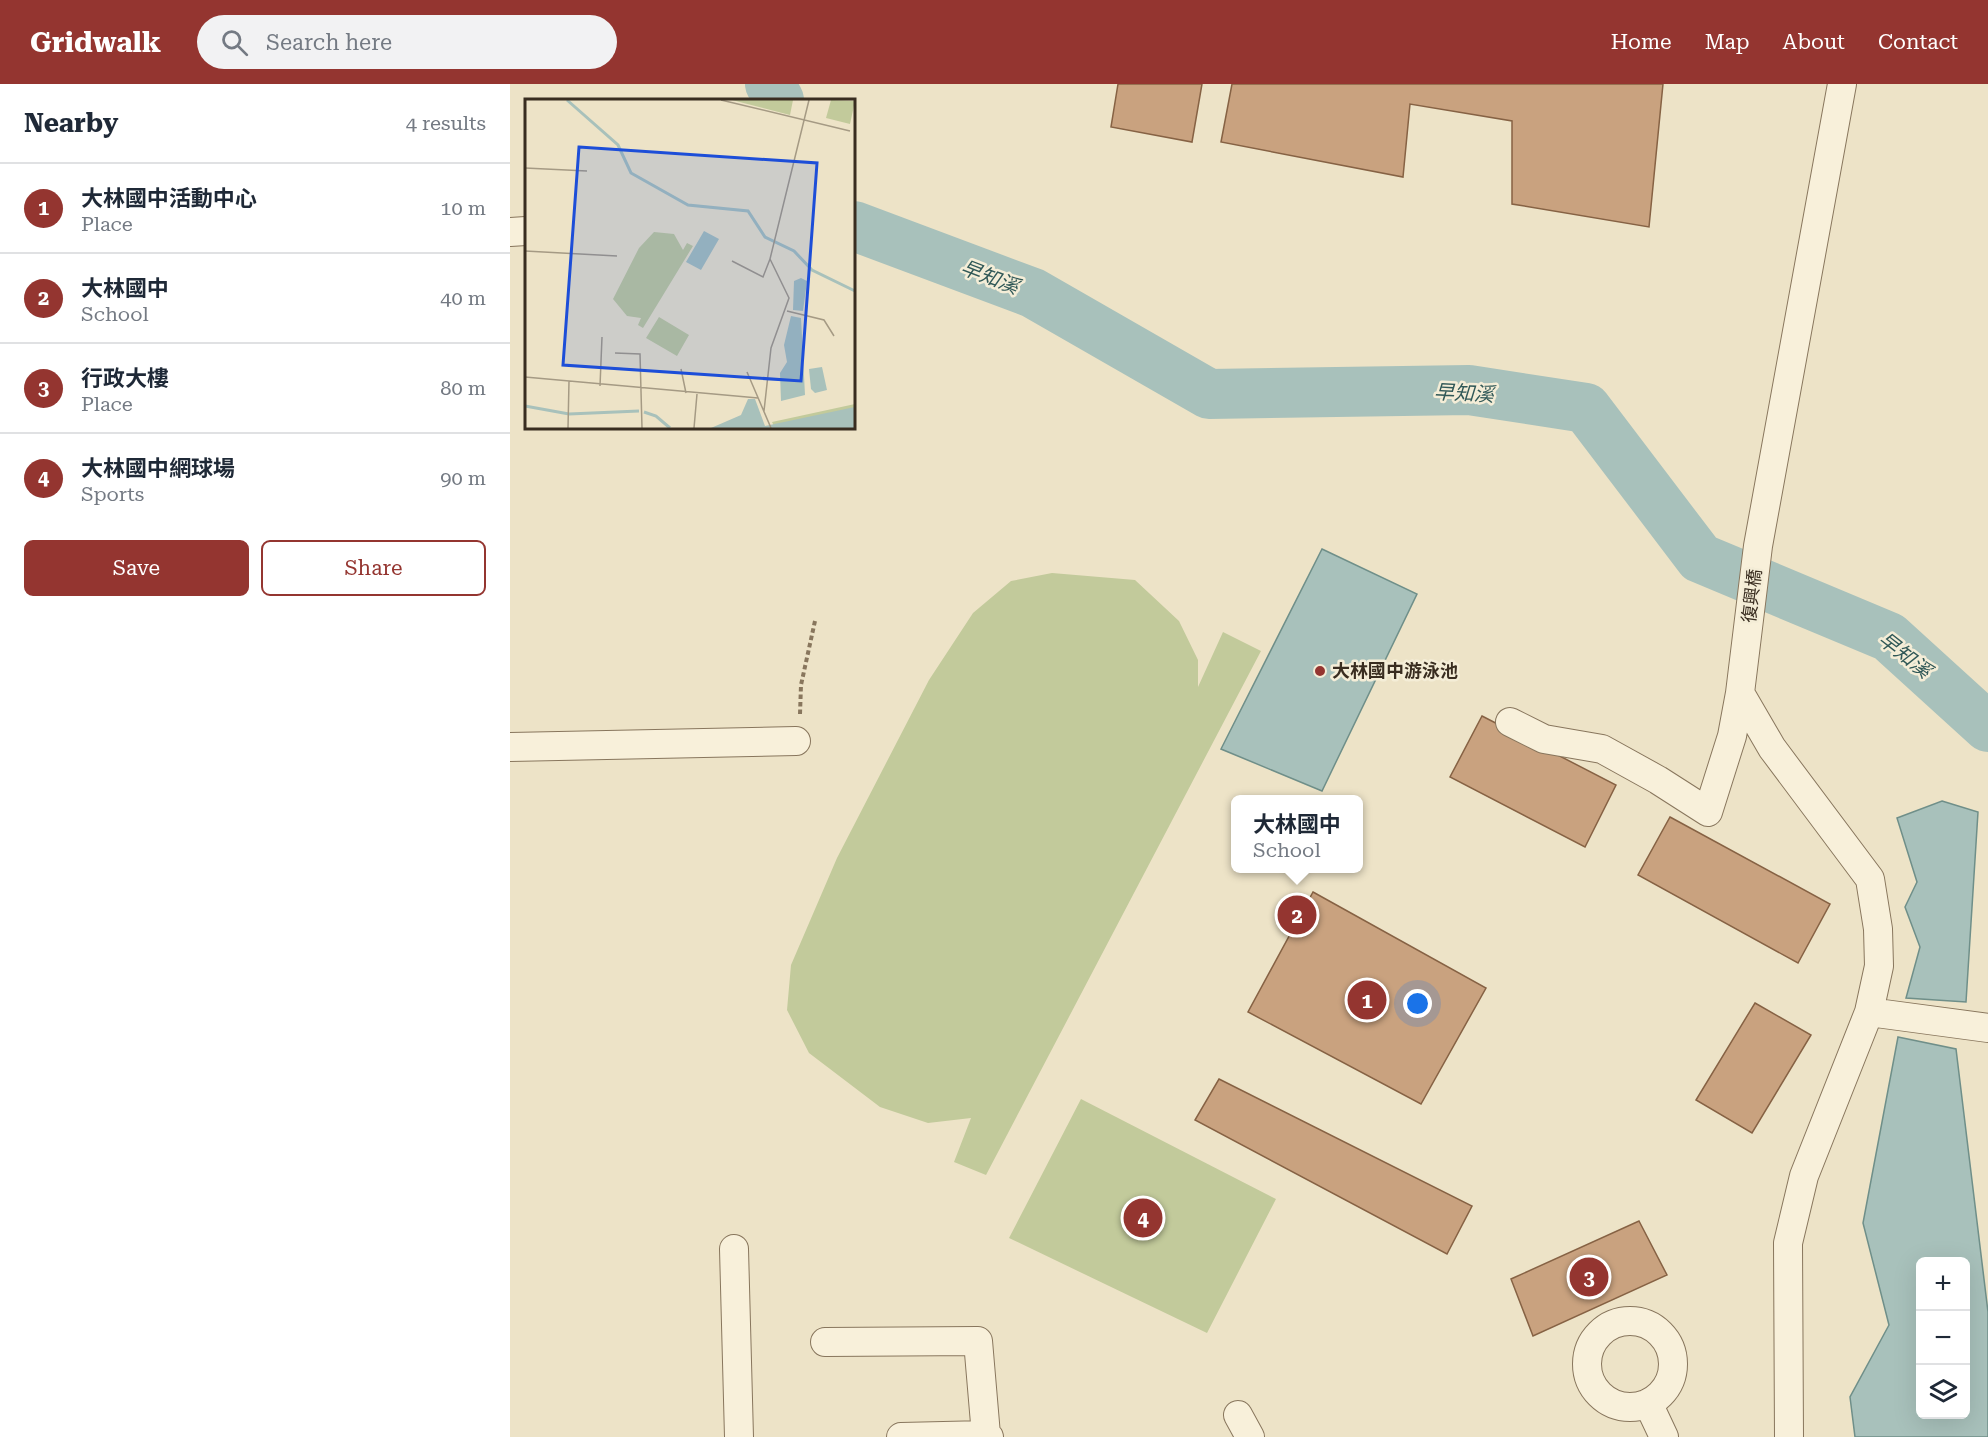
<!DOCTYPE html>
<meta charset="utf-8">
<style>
body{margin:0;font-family:"Roboto Serif","Noto Sans TC",serif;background:#f2f2f3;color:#1f2937}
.controls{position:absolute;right:18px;bottom:18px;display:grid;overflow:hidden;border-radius:9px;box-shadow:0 6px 24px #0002}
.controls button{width:54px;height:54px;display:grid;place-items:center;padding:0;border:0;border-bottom:2px solid #e0e1e3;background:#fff;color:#1f2937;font:30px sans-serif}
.you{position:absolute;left:908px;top:920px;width:21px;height:21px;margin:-15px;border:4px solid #fff;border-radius:50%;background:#1a73e8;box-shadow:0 0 0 9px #1a73e833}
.badge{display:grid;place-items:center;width:39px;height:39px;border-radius:50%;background:#943530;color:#fff;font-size:20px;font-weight:700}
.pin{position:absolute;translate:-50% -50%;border:3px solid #fff;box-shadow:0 2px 6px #0006}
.popup{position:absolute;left:721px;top:711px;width:132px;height:78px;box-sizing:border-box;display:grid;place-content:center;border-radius:9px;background:#fff;filter:drop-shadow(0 2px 4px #0005);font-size:20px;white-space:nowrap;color:#747a83}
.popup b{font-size:22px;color:#1f2937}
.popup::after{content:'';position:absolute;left:50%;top:100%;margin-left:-12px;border:12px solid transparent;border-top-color:#fff}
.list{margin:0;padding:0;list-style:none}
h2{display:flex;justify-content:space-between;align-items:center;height:78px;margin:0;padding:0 24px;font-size:26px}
h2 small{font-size:20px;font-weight:400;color:#747a83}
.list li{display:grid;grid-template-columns:39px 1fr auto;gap:18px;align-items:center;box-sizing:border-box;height:90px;padding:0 24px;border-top:2px solid #e0e1e3}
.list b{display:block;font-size:22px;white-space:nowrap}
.list p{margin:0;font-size:20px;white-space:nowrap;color:#747a83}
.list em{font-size:20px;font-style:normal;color:#747a83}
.actions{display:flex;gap:12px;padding:18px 24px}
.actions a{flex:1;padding:14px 0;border:2px solid #943530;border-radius:9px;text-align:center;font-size:21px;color:#943530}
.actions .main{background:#943530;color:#fff}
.icon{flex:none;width:33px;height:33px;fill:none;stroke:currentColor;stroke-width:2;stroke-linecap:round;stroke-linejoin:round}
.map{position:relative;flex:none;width:1478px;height:1353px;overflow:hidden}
header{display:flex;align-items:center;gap:36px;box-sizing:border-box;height:84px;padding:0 30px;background:#943530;color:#fff}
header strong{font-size:28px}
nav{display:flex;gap:33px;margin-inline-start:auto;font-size:21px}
.search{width:420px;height:54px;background:#f2f2f3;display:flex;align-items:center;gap:15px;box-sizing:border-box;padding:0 21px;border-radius:33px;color:#747a83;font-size:22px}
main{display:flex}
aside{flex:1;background:#fff}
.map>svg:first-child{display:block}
</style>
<header>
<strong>Gridwalk</strong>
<div class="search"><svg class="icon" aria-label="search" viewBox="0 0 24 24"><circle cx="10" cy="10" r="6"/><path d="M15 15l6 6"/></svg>Search here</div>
<nav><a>Home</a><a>Map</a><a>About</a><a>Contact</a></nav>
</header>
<main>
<aside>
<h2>Nearby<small>4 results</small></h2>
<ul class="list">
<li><span class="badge">1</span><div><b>大林國中活動中心</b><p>Place</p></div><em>10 m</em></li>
<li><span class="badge">2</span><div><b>大林國中</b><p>School</p></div><em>40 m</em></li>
<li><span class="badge">3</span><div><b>行政大樓</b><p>Place</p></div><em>80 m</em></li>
<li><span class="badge">4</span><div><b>大林國中網球場</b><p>Sports</p></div><em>90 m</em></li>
</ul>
<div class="actions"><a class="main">Save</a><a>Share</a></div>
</aside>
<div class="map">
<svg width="1478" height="1353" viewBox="0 0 1478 1353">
<rect width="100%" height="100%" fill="#ede3c7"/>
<path fill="#c2ca9b" d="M542 489 625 496 669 537 688 576V603L713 548 751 567 476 1091 444 1078 461 1034 418 1039 370 1023 299 969 277 926 281 881 327 774 419 596 463 529 501 497Z
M571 1015 766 1115 697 1249 499 1154Z"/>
<path fill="#a8c1bb" stroke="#6f8f89" stroke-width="1.5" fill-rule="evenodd" d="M812 465 907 510 812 707 711 665Z
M1432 717 1468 728 1456 918 1396 914 1410 863 1395 823 1407 798 1387 734Z
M1388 953 1446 965 1478 1228V1353H1345L1340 1313 1379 1241 1353 1139ZM1410 1178H1456V1330H1410Z"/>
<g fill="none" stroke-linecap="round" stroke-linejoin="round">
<path stroke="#a8c1bb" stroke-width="50" d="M260 0 269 16
M344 142 523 209 699 310 959 306 1076 324 1190 474 1379 553 1478 643"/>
</g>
<path fill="#c9a27f" stroke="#866244" stroke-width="1.5" d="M608 0H692L682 58 601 43Z
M722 0H1153L1139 143 1002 120V37L900 20 893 93 711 58Z
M972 632 1106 701 1075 763 940 693Z
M1160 733 1320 820 1288 879 1128 791Z
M803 808 976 904 911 1020 738 928Z
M1245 919 1301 951 1242 1049 1186 1016Z
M709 995 962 1122 937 1170 685 1036Z
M1129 1137 1157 1191 1023 1252 1001 1195Z"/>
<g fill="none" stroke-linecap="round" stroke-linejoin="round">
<g stroke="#88765d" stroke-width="30">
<path id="minor" d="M0 148 16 147
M1000 638 1034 655 1092 665 1148 696 1198 728 1222 652 1230 609
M0 663 286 657
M1359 928 1478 944
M224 1165 229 1353
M1077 1280a43 43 0 1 1 86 0a43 43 0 1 1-86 0Z
M315 1258 468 1257 476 1351
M1138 1319 1154 1353
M728 1331 740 1353
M391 1353 476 1351 479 1353
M1279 1353 1278 1159 1294 1092 1359 928 1369 882 1368 845 1360 795 1262 664 1230 609 1248 462 1332 0"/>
</g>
<path stroke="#88765d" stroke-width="4" stroke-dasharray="4.5 3" stroke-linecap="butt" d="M290 630 291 601 305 537"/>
<use href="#minor" stroke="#f8f0da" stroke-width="28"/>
</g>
<circle fill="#943530" stroke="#f4edd7" stroke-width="2" cx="810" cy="587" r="6"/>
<g text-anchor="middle" stroke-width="5" stroke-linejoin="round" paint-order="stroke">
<g font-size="18" fill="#392d20" stroke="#f4edd7">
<text transform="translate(1242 512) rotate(-83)" y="6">復興橋</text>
</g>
<g font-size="18" font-weight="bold" fill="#392d20" stroke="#f4edd7" text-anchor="start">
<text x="822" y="593">大林國中游泳池</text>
</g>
<g font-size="20" font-style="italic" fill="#305857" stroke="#f4edd7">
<text transform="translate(480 193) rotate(21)" y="7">早知溪</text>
<text transform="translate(954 309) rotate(3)" y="7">早知溪</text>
<text transform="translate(1395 571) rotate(38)" y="7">早知溪</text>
</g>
</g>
<g transform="translate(15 15)">
<rect width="330" height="330" fill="#ede3c7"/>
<path d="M207 1H268L265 16ZM306 1 330 2 325 25 301 19ZM129 133 149 135 158 151 162 144 168 147 118 229 113 226 116 219 102 217 88 200 114 149ZM134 218 164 236 152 257 121 239ZM330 305V329H250L247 323Z" fill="#c2ca9b"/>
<path d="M179 132 194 140 176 171 161 163ZM276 179 282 182 278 212 268 211 269 182ZM266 217 276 219 280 296 256 302 255 274 262 263 259 246ZM297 268 302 291 290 294 286 290 284 270ZM223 300H230L240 327 330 308V329H186L216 316Z" fill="#a8c1bb"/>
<path fill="none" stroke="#a8c1bb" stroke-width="3" d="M42 1 93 46 106 74 163 106 223 112 240 138 269 152 287 171 330 192M0 307 44 315 114 312M119 313 131 317 145 329"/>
<path fill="none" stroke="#a59a84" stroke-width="1.5" d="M196 1 325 32M0 69 62 72M0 152 92 157M207 162 238 178 245 160M262 212 299 221 309 237M90 254 115 255 117 329M88 269 115 271M156 270 161 294M222 273 246 329M0 278 233 299M75 287 77 238M239 312 246 249 264 199 245 160 284 1M43 329 44 282M169 329 172 295"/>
<path fill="#1d4ed8" fill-opacity="0.15" stroke="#1d4ed8" stroke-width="3" d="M54 48 292 64 276 282 38 266Z"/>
<rect width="330" height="330" fill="none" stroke="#392d20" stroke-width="3"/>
</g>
</svg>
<div class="controls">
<button>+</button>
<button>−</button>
<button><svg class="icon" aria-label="layers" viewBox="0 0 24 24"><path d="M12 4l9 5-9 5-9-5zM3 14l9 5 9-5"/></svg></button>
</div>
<div class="you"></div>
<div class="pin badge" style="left:857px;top:916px">1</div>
<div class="pin badge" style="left:787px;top:831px">2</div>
<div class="popup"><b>大林國中</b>School</div>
<div class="pin badge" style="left:1079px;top:1193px">3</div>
<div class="pin badge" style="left:633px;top:1134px">4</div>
</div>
</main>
